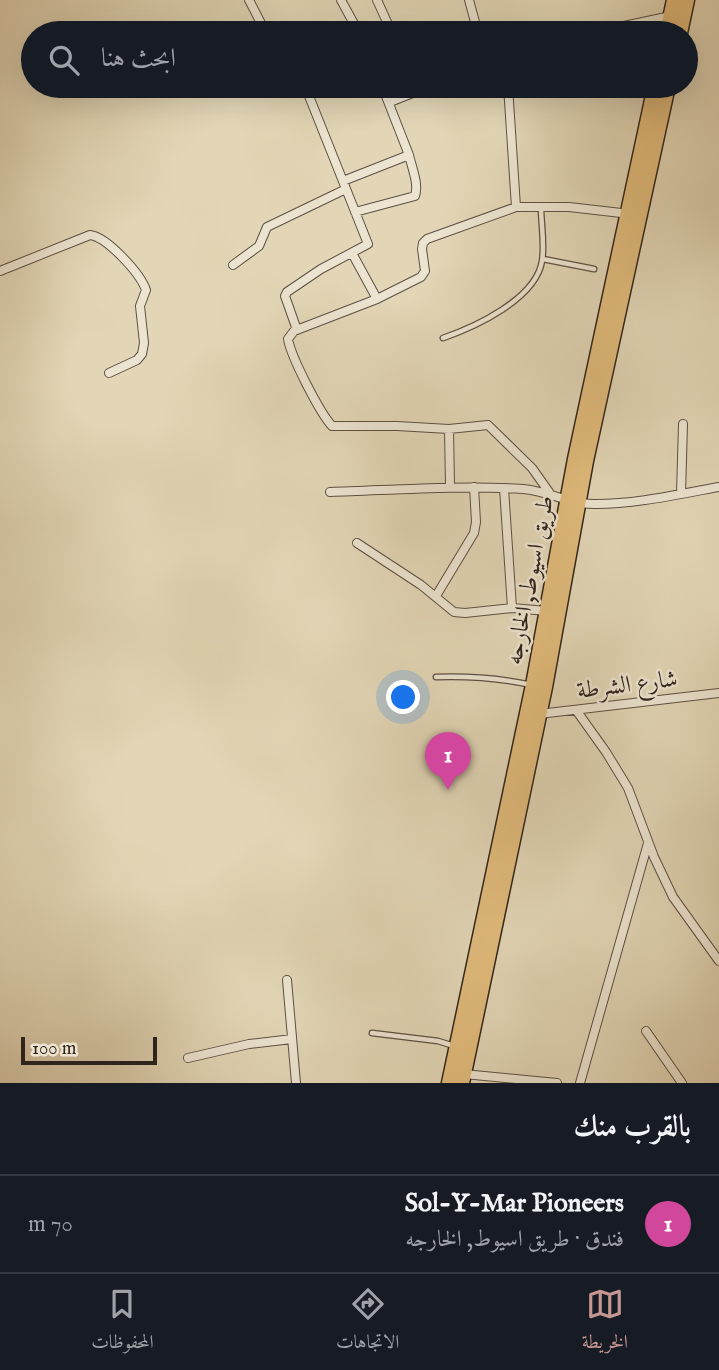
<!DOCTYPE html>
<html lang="ar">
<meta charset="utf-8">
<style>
body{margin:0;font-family:"IM FELL English",Amiri,serif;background:#242831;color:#f1f3f6;direction:rtl}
.scale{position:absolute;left:21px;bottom:18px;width:136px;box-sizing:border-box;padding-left:7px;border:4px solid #30241d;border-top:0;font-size:19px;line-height:24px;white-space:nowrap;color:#30241d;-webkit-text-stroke:5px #ece4d0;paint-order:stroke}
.you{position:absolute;left:404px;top:698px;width:24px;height:24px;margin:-18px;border:5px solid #fff;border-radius:50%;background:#1a73e8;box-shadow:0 0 0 10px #1a73e833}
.badge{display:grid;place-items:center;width:46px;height:46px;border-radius:50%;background:#c59692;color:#fff;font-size:23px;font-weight:700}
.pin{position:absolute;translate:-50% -58px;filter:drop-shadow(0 2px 4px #0008)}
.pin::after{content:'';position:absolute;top:37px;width:24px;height:21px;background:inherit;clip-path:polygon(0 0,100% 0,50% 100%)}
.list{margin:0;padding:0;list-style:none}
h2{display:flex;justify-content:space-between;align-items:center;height:91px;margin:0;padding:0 28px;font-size:30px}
h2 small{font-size:23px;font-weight:400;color:#9ea1a6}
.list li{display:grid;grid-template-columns:46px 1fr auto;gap:21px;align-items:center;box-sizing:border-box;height:98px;padding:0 28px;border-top:2px solid #363941}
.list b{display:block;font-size:26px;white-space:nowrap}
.list p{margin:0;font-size:23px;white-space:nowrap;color:#9ea1a6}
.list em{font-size:23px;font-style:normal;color:#9ea1a6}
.icon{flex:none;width:38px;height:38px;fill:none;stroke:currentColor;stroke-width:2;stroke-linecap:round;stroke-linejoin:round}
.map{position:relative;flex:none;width:719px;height:1083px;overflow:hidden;direction:ltr}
.search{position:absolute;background:#171b24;box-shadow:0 7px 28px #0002;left:21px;right:21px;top:21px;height:77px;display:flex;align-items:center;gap:18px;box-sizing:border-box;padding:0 24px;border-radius:38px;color:#9ea1a6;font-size:26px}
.sheet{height:189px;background:#171b24}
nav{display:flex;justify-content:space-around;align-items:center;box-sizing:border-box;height:98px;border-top:2px solid #363941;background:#171b24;font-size:19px;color:#9ea1a6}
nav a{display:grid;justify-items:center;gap:4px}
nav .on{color:#c59692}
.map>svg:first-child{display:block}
</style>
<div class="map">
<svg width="719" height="1083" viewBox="0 0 719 1083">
<rect width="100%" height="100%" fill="#e2d6b6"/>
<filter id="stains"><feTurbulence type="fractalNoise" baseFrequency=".00286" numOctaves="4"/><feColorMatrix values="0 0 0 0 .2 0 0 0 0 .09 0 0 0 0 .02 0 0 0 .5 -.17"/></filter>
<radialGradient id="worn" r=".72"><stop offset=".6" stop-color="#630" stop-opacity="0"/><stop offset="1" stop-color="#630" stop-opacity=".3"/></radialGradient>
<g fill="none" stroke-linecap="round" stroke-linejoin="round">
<g stroke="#5c5043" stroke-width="7">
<path id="service" d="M543 259 594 269
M443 338C475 327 536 299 542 261 545 244 541 224 541 207
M436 677C468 676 500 678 532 685
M372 1033 438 1041 454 1046"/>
</g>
<g stroke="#5c5043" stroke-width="10">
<path id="minor" d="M249 0 266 33
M341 0 359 33
M377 0 392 33
M469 0 478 33
M591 33 671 16
M508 86 516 207
M390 102 430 86
M343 181 409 155 382 86
M355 212 415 196C419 184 412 168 409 155
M352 253 377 299
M233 265 259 246 267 227 346 189
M0 271 90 235C107 237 140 273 146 290L140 306 144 343 142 354 137 360 109 373
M297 330 285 296 287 292 321 269 368 244 305 86
M449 429 450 486
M330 492C395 490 459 485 523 489 549 491 570 505 596 504 637 504 679 494 719 487
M549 492 532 468 488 425 449 429 397 426H332C320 413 291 357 288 339L294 331 377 299 421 277 425 271 422 249 423 243 427 239 516 207H569L630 214
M681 494 683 424
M357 543 421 585 454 612 465 613 512 608 504 488
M436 596 474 533 476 522 474 487
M512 608 547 611
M576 710 606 752 628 788 654 857 673 897 719 961
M539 714 719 693
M287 980 296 1083
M646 1031 682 1083
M188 1058 249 1044 292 1039
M464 1074 557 1083
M580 1083 648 843"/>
</g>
<g stroke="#30241d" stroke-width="17">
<path id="trunk" d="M667 33 674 0
M680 33 687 0
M449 1083 533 685 575 459 655 86
M462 1083 545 687 586 461 668 86"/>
</g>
<use href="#service" stroke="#ece4d0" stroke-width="4.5"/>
<use href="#minor" stroke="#ece4d0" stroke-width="8"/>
<use href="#trunk" stroke="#e1bb7b" stroke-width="14"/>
</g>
<g text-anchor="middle" stroke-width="5" stroke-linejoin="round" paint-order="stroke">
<g font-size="24" fill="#30241d" stroke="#ece4d0">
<text transform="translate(529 580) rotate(-79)" y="8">طريق اسيوط, الخارجه</text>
<text transform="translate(627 684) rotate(-7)" y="8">شارع الشرطة</text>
</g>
</g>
<rect width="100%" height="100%" filter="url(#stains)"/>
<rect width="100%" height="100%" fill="url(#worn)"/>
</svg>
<div class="scale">100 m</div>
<div class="you"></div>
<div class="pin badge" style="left:448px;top:790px;background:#d1479c">1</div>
<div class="search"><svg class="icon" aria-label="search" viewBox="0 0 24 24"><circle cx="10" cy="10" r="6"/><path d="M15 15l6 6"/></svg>ابحث هنا</div>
</div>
<section class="sheet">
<h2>بالقرب منك<small></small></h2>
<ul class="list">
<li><span class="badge" style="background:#d1479c">1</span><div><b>Sol-Y-Mar Pioneers</b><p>فندق · طريق اسيوط, الخارجه</p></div><em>70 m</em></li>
</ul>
</section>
<nav>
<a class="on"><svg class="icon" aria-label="map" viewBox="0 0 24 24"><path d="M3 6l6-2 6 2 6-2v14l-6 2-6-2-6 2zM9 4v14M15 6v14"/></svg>الخريطة</a>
<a><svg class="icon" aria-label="directions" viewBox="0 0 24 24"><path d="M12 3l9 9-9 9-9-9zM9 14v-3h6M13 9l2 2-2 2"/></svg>الاتجاهات</a>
<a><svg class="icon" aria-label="saved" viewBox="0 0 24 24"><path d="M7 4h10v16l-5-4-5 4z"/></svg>المحفوظات</a>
</nav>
